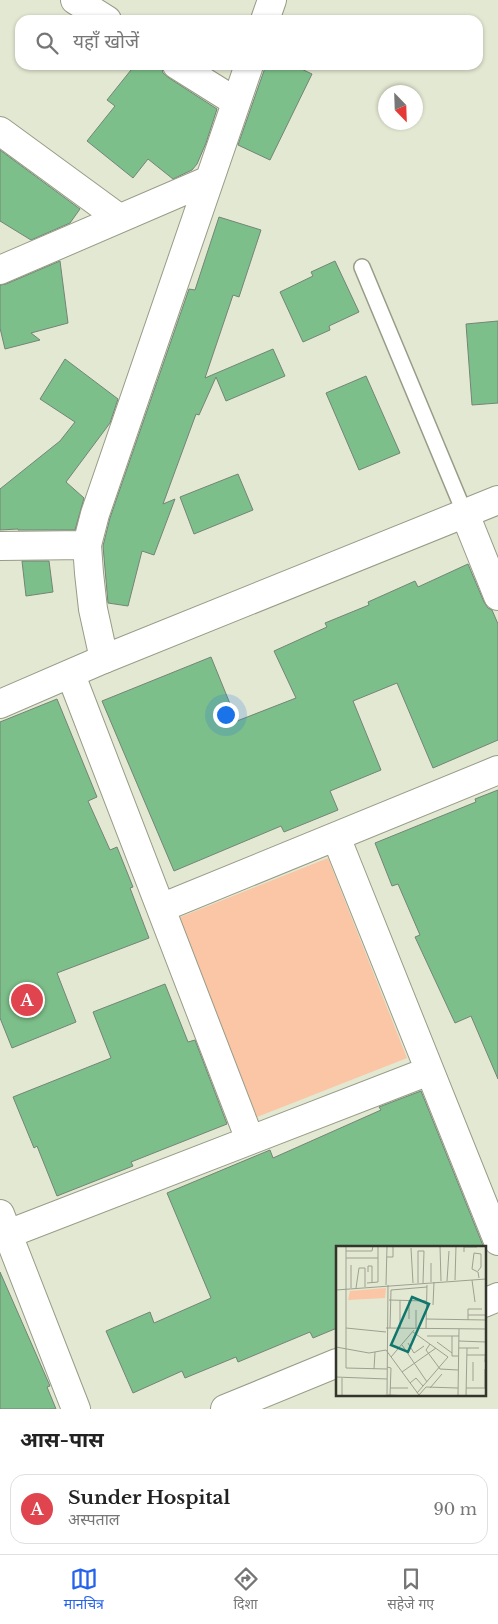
<!DOCTYPE html>
<html lang="hi">
<meta charset="utf-8">
<style>
body{margin:0;font-family:"Libre Baskerville","Noto Sans Devanagari",serif;background:#f2f2f2;color:#222}
.compass{position:absolute;left:378px;top:85px;width:45px;height:45px;border-radius:50%;background:#fff;box-shadow:0 1px 4px #0004;rotate:157deg}
.you{position:absolute;left:225px;top:714px;width:18px;height:18px;margin:-12px;border:4px solid #fff;border-radius:50%;background:#1a73e8;box-shadow:0 0 0 8px #1a73e833}
.badge{display:grid;place-items:center;width:32px;height:32px;border-radius:50%;background:#2563eb;color:#fff;font-size:16px;font-weight:700}
.pin{position:absolute;translate:-50% -50%;border:2px solid #fff;box-shadow:0 1px 5px #0006}
.list{margin:0;padding:0;list-style:none}
h2{display:flex;justify-content:space-between;align-items:center;height:65px;margin:0;padding:0 20px;font-size:21px}
h2 small{font-size:16px;font-weight:400;color:#767676}
.list li{display:grid;grid-template-columns:32px 1fr auto;gap:15px;align-items:center;box-sizing:border-box;height:70px;margin:0 10px 10px;padding:0 10px;border:1px solid #e0e0e0;border-radius:15px}
.list b{display:block;font-size:19px;white-space:nowrap}
.list p{margin:0;font-size:16px;white-space:nowrap;color:#767676}
.list em{font-size:16px;font-style:normal;color:#767676}
.icon{flex:none;width:28px;height:28px;fill:none;stroke:currentColor;stroke-width:2;stroke-linecap:round;stroke-linejoin:round}
.map{position:relative;flex:none;width:498px;height:1409px;overflow:hidden}
.search{position:absolute;background:#fff;box-shadow:0 1px 4px #0004;left:15px;right:15px;top:15px;height:55px;display:flex;align-items:center;gap:12px;box-sizing:border-box;padding:0 18px;border-radius:15px;color:#767676;font-size:19px}
.sheet{height:145px;background:#fff}
nav{display:flex;justify-content:space-around;align-items:center;box-sizing:border-box;height:70px;border-top:1px solid #e0e0e0;background:#fff;font-size:14px;color:#767676}
nav a{display:grid;justify-items:center;gap:2px}
nav .on{color:#2563eb}
.map>svg:first-child{display:block}
</style>
<div class="map">
<svg width="498" height="1409" viewBox="0 0 498 1409">
<rect width="100%" height="100%" fill="#e3e8d2"/>
<path fill="#fac6a5" d="M328 858 407 1058 257 1117 178 918Z"/>
<path fill="#7dbf8a" stroke="#738576" d="M135 65H161L163 73 169 78 217 109 206 143 197 164 192 170 173 179 148 159 133 178 87 141 115 106 107 100Z
M266 65H293L312 74 270 160 238 145Z
M0 150 80 209 70 223 31 240 0 221Z
M219 217 261 230 239 297 233 295 205 378 273 349 285 376 226 401 216 377 199 415 196 414 163 504 175 499 154 555 142 551 128 606 108 603 103 546 110 518 189 289 195 290Z
M60 261 68 323 31 333 40 340 5 349 0 328V285L6 284Z
M335 261 359 312 329 326 330 330 303 342 280 292 313 276 311 272Z
M498 321V403L472 405 466 324Z
M65 359 118 399 110 423 66 482 84 498 75 530H18V529L0 530V489L60 441 75 422 40 399Z
M366 376 400 453 359 470 326 393Z
M238 474 253 510 194 534 180 497Z
M22 561H49L53 592 26 596Z
M468 564 484 602 488 608 492 610 498 624V740L433 768 397 683 353 701 381 770 330 791 338 810 284 832 281 826 174 871 102 701 211 657 237 721 296 698 274 651 327 627 325 623 369 605 368 602 415 581 418 587Z
M57 699 97 797 88 801 110 850 117 847 133 887 130 888 149 938 57 973 76 1022 12 1048 0 1018V722Z
M498 790V1079L471 1016 455 1023 415 937 420 935 398 884 392 886 375 843 476 802 475 799Z
M165 984 188 1042 195 1040 227 1124 131 1162 133 1166 57 1196 37 1146 34 1148 13 1097 111 1058 93 1012Z
M421 1091 484 1248H337V1328L313 1338 310 1332 238 1362 236 1357 185 1378 182 1371 133 1393 106 1331 150 1312 154 1323 211 1298 167 1193 270 1150 273 1158 381 1110 379 1107Z
M0 1272 50 1386 47 1387 56 1409H0Z"/>
<g fill="none" stroke-linecap="round" stroke-linejoin="round">
<g stroke="#979c87" stroke-width="18">
<path id="service" d="M362 267 465 514"/>
</g>
<g stroke="#979c87" stroke-width="30">
<path id="minor" d="M75 0 107 20
M265 20 272 0
M177 65 236 102
M0 131 119 218
M0 270 209 180
M465 514 498 596
M0 546 87 545
M104 659 93 609 89 573 87 545 95 514 249 65
M71 675 250 1140
M336 837 498 1241
M161 908 498 770
M0 1214 76 1409
M8 1234 429 1071
M484 1303 498 1297
M225 1409 337 1363"/>
</g>
<g stroke="#979c87" stroke-width="30">
<path id="tertiary" d="M0 704 104 659 498 500"/>
</g>
<use href="#service" stroke="#fff" stroke-width="15"/>
<use href="#minor" stroke="#fff" stroke-width="28"/>
<use href="#tertiary" stroke="#fff" stroke-width="28"/>
</g>
<g transform="translate(336 1246)">
<rect width="150" height="150" fill="#e3e8d2"/>
<path d="M50 42 49 52 12 54 14 45Z" fill="#fac6a5"/>
<path fill="none" stroke="#9da090" stroke-width="1" d="M10 0V122L51 123M104 0 105 35M75 2 77 37M10 5H36L37 0M128 6V1H141M51 11H57V0M10 12H42M15 19V42M142 25 145 21V8L138 7 136 23 142 26 143 32M32 26V20H36V37M119 34 120 0M136 34 139 56M111 35 113 5M95 36V17M31 37 42 36V0M82 37V5H88L87 37M50 39 51 0M20 42 23 22H29V41M0 44 150 33M53 54 90 55M97 59 98 36M132 69H150M73 73V55M90 73 150 74M132 74V63H146M10 82 50 86M50 82 150 83M54 82 55 44 91 41M64 82V54M80 82V64M90 82 91 39M77 86 112 111 81 147M91 90H123M116 90V110H122M123 95 150 96M101 96 116 107M72 97 78 107 88 100M94 98 90 104 104 123 122 124M66 99 91 136M0 101 33 107 50 104 83 149M123 102H143M131 109H150M55 111 78 84M149 116 150 96M51 121 55 122 54 150M38 123 39 106M66 126 100 102M0 131 51 133M137 135V116M74 137 80 132 87 140M54 142H72M94 142 106 128M130 142H150M149 142V123M52 149 73 150M83 149 90 141 122 142M6 150V132M51 150 52 39M122 150 123 83M130 150 131 102"/>
<path fill="#0f766e" fill-opacity="0.15" stroke="#0f766e" stroke-width="2.5" d="M76 51 93 58 72 106 55 99Z"/>
<rect width="150" height="150" fill="none" stroke="#33352c" stroke-width="2.5"/>
</g>
</svg>
<svg class="compass" viewBox="-18 -18 36 36"><path d="M0-13l5 13h-10z" fill="#e53935"/><path d="M0 13l5-13h-10z" fill="#767676"/></svg>
<div class="you"></div>
<div class="pin badge" style="left:27px;top:1000px;background:#e0444e">A</div>
<div class="search"><svg class="icon" aria-label="search" viewBox="0 0 24 24"><circle cx="10" cy="10" r="6"/><path d="M15 15l6 6"/></svg>यहाँ खोजें</div>
</div>
<section class="sheet">
<h2>आस-पास<small></small></h2>
<ul class="list">
<li><span class="badge" style="background:#e0444e">A</span><div><b>Sunder Hospital</b><p>अस्पताल</p></div><em>90 m</em></li>
</ul>
</section>
<nav>
<a class="on"><svg class="icon" aria-label="map" viewBox="0 0 24 24"><path d="M3 6l6-2 6 2 6-2v14l-6 2-6-2-6 2zM9 4v14M15 6v14"/></svg>मानचित्र</a>
<a><svg class="icon" aria-label="directions" viewBox="0 0 24 24"><path d="M12 3l9 9-9 9-9-9zM9 14v-3h6M13 9l2 2-2 2"/></svg>दिशा</a>
<a><svg class="icon" aria-label="saved" viewBox="0 0 24 24"><path d="M7 4h10v16l-5-4-5 4z"/></svg>सहेजे गए</a>
</nav>
